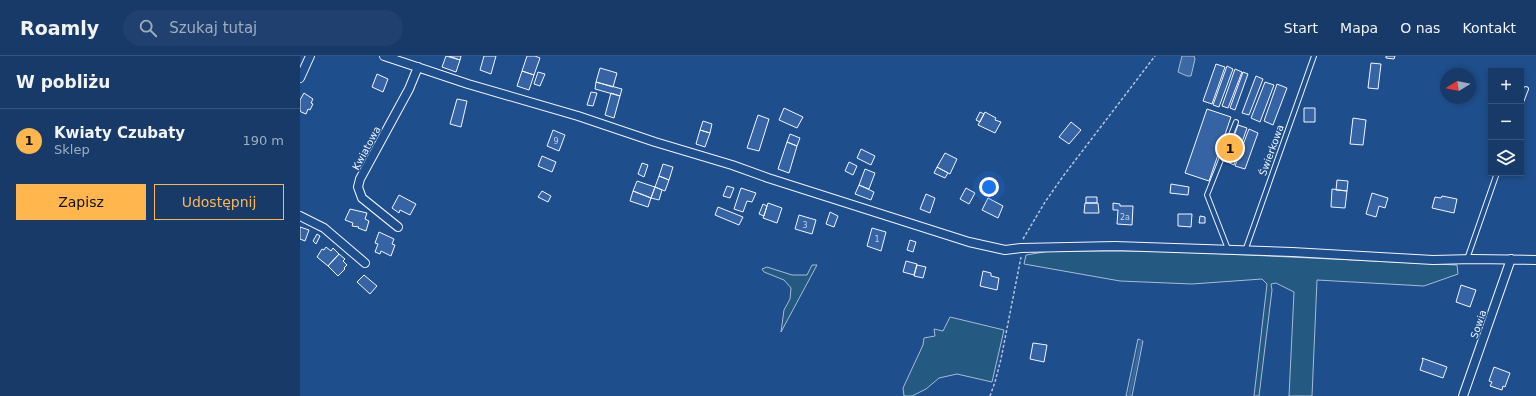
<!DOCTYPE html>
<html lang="pl">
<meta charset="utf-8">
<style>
body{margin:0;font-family:"DejaVu Sans",sans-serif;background:#20416f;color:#f1f3f6}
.controls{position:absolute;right:12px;top:12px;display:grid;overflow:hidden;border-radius:0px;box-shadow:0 2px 6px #0003}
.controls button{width:36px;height:36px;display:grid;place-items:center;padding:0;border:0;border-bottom:1px solid #36547d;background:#173a69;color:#f1f3f6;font:20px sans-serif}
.compass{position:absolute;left:1140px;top:12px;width:36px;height:36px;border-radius:50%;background:#173a69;box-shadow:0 2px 6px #0003;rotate:260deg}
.you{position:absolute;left:689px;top:131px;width:14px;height:14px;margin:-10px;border:3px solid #fff;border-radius:50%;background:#1a73e8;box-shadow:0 0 0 6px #1a73e833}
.badge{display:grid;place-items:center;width:26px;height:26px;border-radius:50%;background:#ffb74d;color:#111;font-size:13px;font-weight:700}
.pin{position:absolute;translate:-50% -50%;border:2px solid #fff;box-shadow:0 1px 4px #0006}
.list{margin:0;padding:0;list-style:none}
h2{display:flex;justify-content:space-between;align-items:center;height:52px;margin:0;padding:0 16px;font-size:17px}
h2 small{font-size:13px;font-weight:400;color:#9eadc0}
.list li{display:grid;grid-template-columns:26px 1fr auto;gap:12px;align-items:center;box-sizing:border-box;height:64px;padding:0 16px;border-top:1px solid #36547d}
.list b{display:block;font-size:15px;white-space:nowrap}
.list p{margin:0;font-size:13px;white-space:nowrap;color:#9eadc0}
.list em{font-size:13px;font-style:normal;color:#9eadc0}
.actions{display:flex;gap:8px;padding:12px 16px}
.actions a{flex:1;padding:9px 0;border:1px solid #ffb74d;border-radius:0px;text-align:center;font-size:14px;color:#ffb74d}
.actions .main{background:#ffb74d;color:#111}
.icon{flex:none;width:22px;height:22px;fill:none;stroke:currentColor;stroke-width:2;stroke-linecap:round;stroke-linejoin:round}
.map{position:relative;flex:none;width:1236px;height:340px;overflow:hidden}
header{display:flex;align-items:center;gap:24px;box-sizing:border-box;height:56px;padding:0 20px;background:#173a69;border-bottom:1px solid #36547d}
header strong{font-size:19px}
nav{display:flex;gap:22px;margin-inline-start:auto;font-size:14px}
.search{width:280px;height:36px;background:#20416f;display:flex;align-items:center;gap:10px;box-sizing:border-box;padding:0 14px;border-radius:22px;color:#9eadc0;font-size:15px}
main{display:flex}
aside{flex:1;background:#173a69}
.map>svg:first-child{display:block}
</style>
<header>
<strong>Roamly</strong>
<div class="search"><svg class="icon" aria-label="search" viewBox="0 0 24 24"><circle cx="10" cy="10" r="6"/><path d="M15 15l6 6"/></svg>Szukaj tutaj</div>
<nav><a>Start</a><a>Mapa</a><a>O nas</a><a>Kontakt</a></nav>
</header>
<main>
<aside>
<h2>W pobliżu<small></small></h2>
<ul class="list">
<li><span class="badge">1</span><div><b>Kwiaty Czubaty</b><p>Sklep</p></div><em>190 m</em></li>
</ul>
<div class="actions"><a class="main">Zapisz</a><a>Udostępnij</a></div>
</aside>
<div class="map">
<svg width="1236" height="340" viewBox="0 0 1236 340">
<rect width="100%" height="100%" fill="#1f4e8c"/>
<path fill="#245a82" stroke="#a8bbd7" d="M750 195H864L1157 209 1158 218 1124 230 1017 224 1012 340H989L994 236 976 227 971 228 972 234 959 340H954L967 228 962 223 892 228 820 225 724 208 726 199Z
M512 209H517L481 276 484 254 490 243 491 232 484 224 464 216 462 213 467 211 492 219H507Z
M650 261 704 274 692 326 657 318 639 322 626 333 612 340H604L603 332 623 289 624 282 635 280 634 273 643 275Z
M838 283 843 285 832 340H826Z"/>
<path fill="#3b69a3" stroke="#a8bbd7" d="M882 0H894L895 3 891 20H887L878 16Z"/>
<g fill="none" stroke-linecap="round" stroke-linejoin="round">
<path stroke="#3b69a3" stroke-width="2.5" d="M829 340 841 285"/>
</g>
<path fill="#3563a3" stroke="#f2f6ff" d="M146 0 160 4 156 16 142 11Z
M149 0H161L160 4Z
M184 0H196L191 18 180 14Z
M227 0H235L240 2 234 19 222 15Z
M1086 0H1095L1094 3 1086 2Z
M1071 7 1081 8 1078 33 1068 32Z
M916 8 925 11 912 48 903 45Z
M927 10 933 13 919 51 913 49Z
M300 12 317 17 313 31 296 26Z
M935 13 942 16 928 52 922 50Z
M222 15 234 19 229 34 217 30Z
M238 16 245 18 240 30 234 28Z
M943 16 948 18 935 54 930 52Z
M77 18 88 23 83 36 72 31Z
M956 20 963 23 949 59 942 57Z
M296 26 322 33 320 40 295 33Z
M965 26 974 29 960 66 951 62Z
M977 28 987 32 973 69 964 65Z
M291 36 297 37 293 50 287 49Z
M4 37 13 43 11 47 13 48 10 54 8 53 6 58 1 56 0 54V44Z
M311 37 320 40 314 62 305 59Z
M157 43 167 45 161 71 150 68Z
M484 52 503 61 497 72 479 64Z
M1004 52H1015V66H1004Z
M907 53 931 61 909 125 885 117Z
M680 56 684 58 680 66 676 64Z
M685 56 696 62 695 64 701 66 695 77 678 69Z
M458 59 469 63 459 95 447 92Z
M1053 62 1066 64 1063 89 1050 88Z
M403 65 412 68 410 77 400 74Z
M771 66 781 74 769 88 759 81Z
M938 69 947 72 934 109 925 105Z
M949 73 958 77 945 113 935 110Z
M253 74 265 79 259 95 247 90Z
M400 74 410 77 405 91 396 88Z
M490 78 500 82 497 90 487 86Z
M487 86 497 90 489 117 478 113Z
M561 93 575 100 571 109 557 102Z
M645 97 657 103 650 118 637 111Z
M242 100 256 106 252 116 238 110Z
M549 106 557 110 553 119 545 115Z
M342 107 348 109 344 121 338 118Z
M363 108 373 111 369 124 359 120Z
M637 111 648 117 645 122 634 117Z
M565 113 575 117 569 133 559 129Z
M359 120 369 124 365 135 355 131Z
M1037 124 1048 125 1047 135 1036 134Z
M337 125 355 131 351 142 333 135Z
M871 128 889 131 888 139 870 137Z
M559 129 574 136 571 144 555 138Z
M427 130 434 132 430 142 423 140Z
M355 131 362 134 359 144 351 142Z
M441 132 456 137 452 146 447 145 443 156 434 153Z
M666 132 675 137 669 148 660 143Z
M1032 133 1047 135 1045 152 1031 151Z
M242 135 251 140 248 146 238 141Z
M333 135 351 142 348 151 330 145Z
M1072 137 1088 142 1085 152 1079 150 1076 161 1066 158Z
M626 138 635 142 630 157 620 153Z
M99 139 116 148 110 159 100 154 99 157 92 152Z
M1142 140 1157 143 1154 157 1132 152 1135 141 1141 142Z
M786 141H797V147H786Z
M688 142 703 150 698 162 682 154Z
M468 147 482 152 477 167 463 162Z
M785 147H798L799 157H784Z
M813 147 820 148V150H833L832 169 817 168 818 154H813Z
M463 148 467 150 464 160 459 158Z
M418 151 443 161 439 169 415 159Z
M50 153 67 157 65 163 69 165 66 175 58 172 59 171 52 170 53 167 45 164Z
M530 156 538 160 534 171 526 168Z
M878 158H892L891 171 878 170Z
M499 159 516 164 512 178 495 173Z
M900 160 905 161V167H899Z
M0 171 9 174 5 185 0 183Z
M572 172 586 176 581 195 567 190Z
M79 176 94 183 92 188 95 189 91 200 81 195 80 198 75 196 78 188 75 187Z
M17 178 20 180 16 188 13 185Z
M610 184 616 186 613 196 607 194Z
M26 191 31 195 33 192 39 198 28 210 17 201 22 193 24 194Z
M39 198 45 203 43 205 47 209 44 212 45 213 38 220 28 210Z
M606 205 617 208 614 219 603 216Z
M617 209 626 211 623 222 614 220Z
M683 215 691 217V220L699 222 697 234 680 230Z
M64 219 77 230 70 238 57 226Z
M1161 229 1176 234 1170 251 1156 246Z
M733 287 747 289 744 306 730 303Z
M1122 302 1147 311 1143 322 1120 314 1123 304Z
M1194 311 1210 317 1205 331 1203 330 1202 334 1190 330 1192 326 1189 325Z"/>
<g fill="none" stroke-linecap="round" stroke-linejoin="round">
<g stroke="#f2f6ff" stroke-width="6">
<path id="lane" d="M1221 46 1226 33
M928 193 907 139 936 66
M945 195 1014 0
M1167 203 1197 117"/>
</g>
<g stroke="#f2f6ff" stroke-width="10">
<path id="street" d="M84 0 168 28 278 60 355 86 432 109 468 122 669 186 705 194 721 192 815 190 992 196 1133 204 1173 203 1236 204
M0 22 10 0
M0 160 24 172 65 207
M98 171 62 142 58 131 60 123 109 33 118 11
M1163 340 1211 203"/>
</g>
<path stroke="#b3c4dc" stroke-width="1.5" stroke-dasharray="3 2" stroke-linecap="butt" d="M723 183 745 146 764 119 855 0
M690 340 695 326 701 303 721 201"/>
<use href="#lane" stroke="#1f4e8c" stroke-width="4"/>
<use href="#street" stroke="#1f4e8c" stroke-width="8"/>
</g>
<g text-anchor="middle" stroke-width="3" stroke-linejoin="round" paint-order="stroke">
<g font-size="8" fill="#c3d1e8">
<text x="256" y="88">9</text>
<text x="825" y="164">2a</text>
<text x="505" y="172">3</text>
<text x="577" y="186">1</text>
</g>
<g font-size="10" fill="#f2f6ff" stroke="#1f4e8c">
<text transform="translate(66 92) rotate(-62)" y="4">Kwiatowa</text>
<text transform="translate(971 94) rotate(-70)" y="4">Świerkowa</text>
<text transform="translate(1178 268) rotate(-71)" y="4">Sowia</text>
</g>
</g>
</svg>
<div class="controls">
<button>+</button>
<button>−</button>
<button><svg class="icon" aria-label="layers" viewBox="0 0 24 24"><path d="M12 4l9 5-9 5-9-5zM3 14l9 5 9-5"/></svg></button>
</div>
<svg class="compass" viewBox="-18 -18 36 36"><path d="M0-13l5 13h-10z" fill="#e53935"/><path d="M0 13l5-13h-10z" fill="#9eadc0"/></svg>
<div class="you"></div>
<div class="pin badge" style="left:930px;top:92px">1</div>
</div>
</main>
